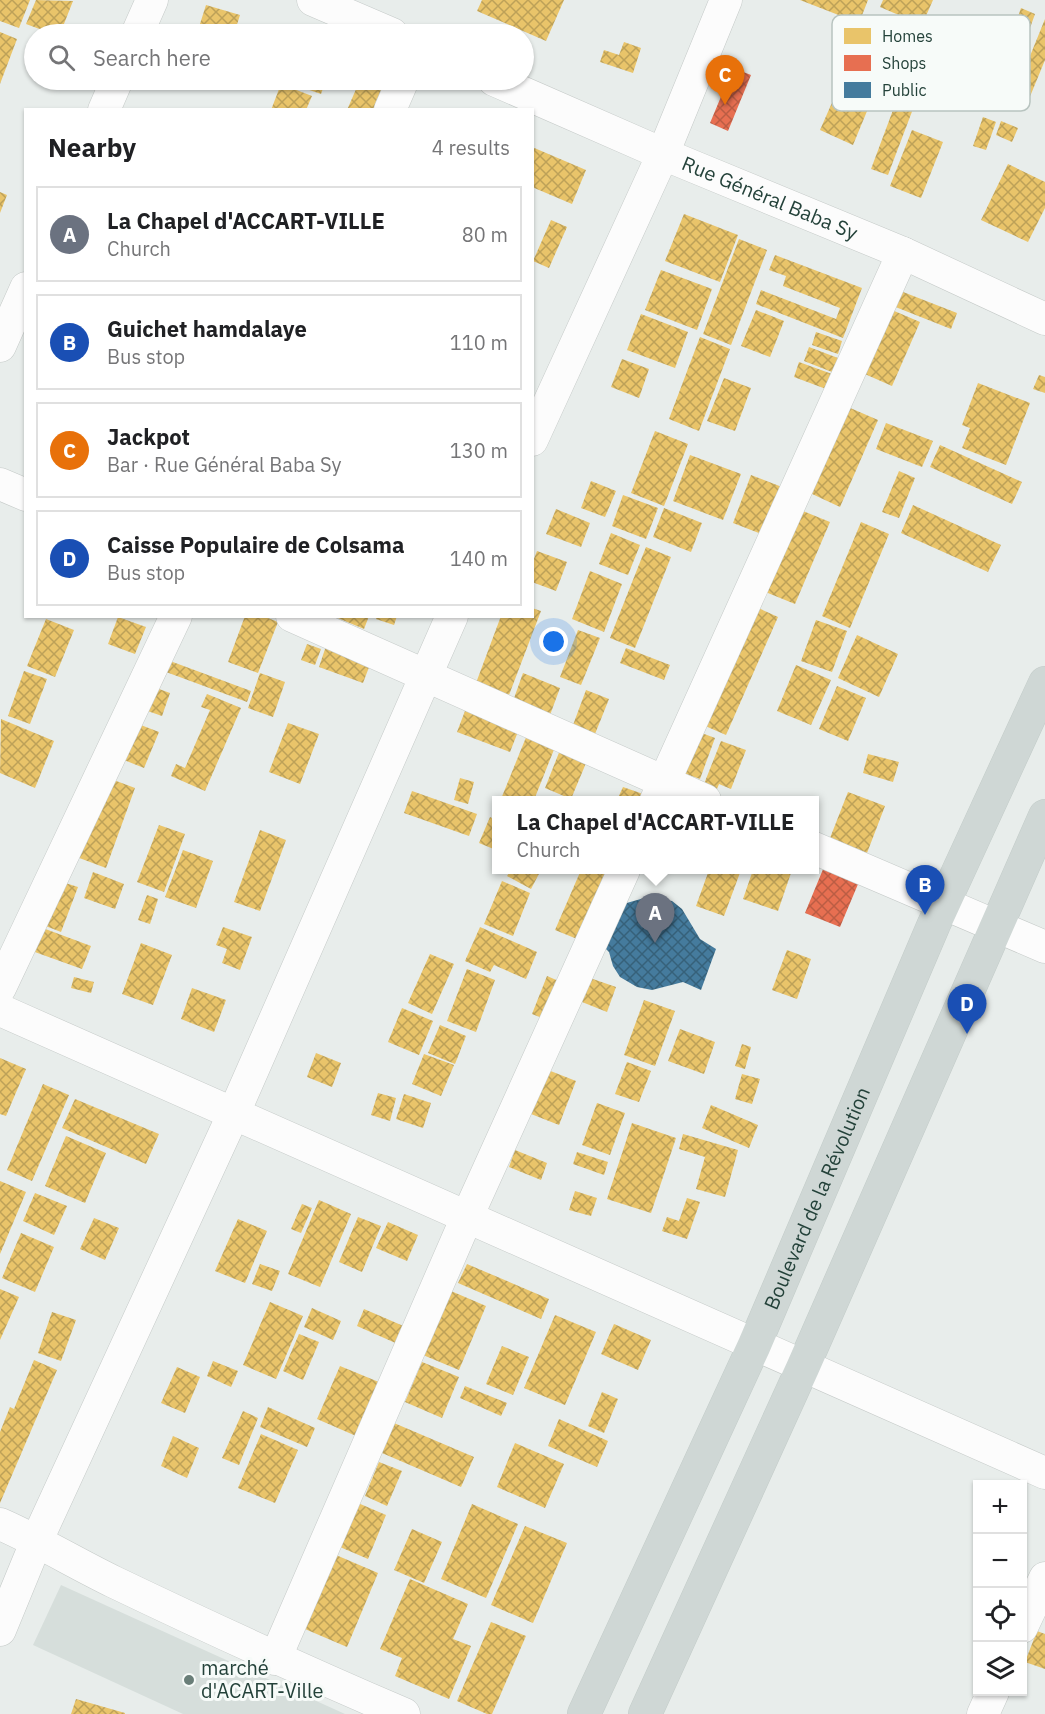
<!DOCTYPE html>
<meta charset="utf-8">
<style>
body{margin:0;font-family:"IBM Plex Sans",sans-serif;background:#f2f2f2;color:#202124}
.controls{position:absolute;right:18px;bottom:18px;display:grid;overflow:hidden;border-radius:0px;box-shadow:0 2px 4px #0004}
.controls button{width:54px;height:54px;display:grid;place-items:center;padding:0;border:0;border-bottom:2px solid #e0e0e0;background:#fff;color:#202124;font:30px sans-serif}
.you{position:absolute;left:554px;top:642px;width:21px;height:21px;margin:-15px;border:4px solid #fff;border-radius:50%;background:#1a73e8;box-shadow:0 0 0 9px #1a73e833}
.badge{display:grid;place-items:center;width:39px;height:39px;border-radius:50%;background:#1a73e8;color:#fff;font-size:20px;font-weight:700}
.pin{position:absolute;translate:-50% -50px;filter:drop-shadow(0 2px 3px #0008)}
.pin::after{content:'';position:absolute;top:32px;width:21px;height:18px;background:inherit;clip-path:polygon(0 0,100% 0,50% 100%)}
.popup{position:absolute;left:492px;top:796px;width:327px;height:78px;box-sizing:border-box;display:grid;place-content:center;border-radius:0px;background:#fff;filter:drop-shadow(0 2px 4px #0005);font-size:20px;white-space:nowrap;color:#757577}
.popup b{font-size:22px;color:#202124}
.popup::after{content:'';position:absolute;left:50%;top:100%;margin-left:-12px;border:12px solid transparent;border-top-color:#fff}
.list{margin:0;padding:0;list-style:none}
h2{display:flex;justify-content:space-between;align-items:center;height:78px;margin:0;padding:0 24px;font-size:26px}
h2 small{font-size:20px;font-weight:400;color:#757577}
.list li{display:grid;grid-template-columns:39px 1fr auto;gap:18px;align-items:center;box-sizing:border-box;height:96px;margin:0 12px 12px;padding:0 12px;border:2px solid #e0e0e0;border-radius:0px}
.list b{display:block;font-size:22px;white-space:nowrap}
.list p{margin:0;font-size:20px;white-space:nowrap;color:#757577}
.list em{font-size:20px;font-style:normal;color:#757577}
.icon{flex:none;width:33px;height:33px;fill:none;stroke:currentColor;stroke-width:2;stroke-linecap:round;stroke-linejoin:round}
.map{position:relative;flex:none;width:1045px;height:1714px;overflow:hidden}
.search{position:absolute;background:#fff;box-shadow:0 2px 4px #0004;left:24px;top:24px;width:510px;height:66px;display:flex;align-items:center;gap:15px;box-sizing:border-box;padding:0 21px;border-radius:33px;color:#757577;font-size:22px}
.panel{position:absolute;background:#fff;box-shadow:0 2px 4px #0004;left:24px;top:108px;width:510px;height:510px;border-radius:0px}
.map>svg:first-child{display:block}
</style>
<div class="map">
<svg width="1045" height="1714" viewBox="0 0 1045 1714">
<defs>
<pattern id="homes-cross-hatch" width="8" height="8" patternUnits="userSpaceOnUse" patternTransform="scale(1.5)"><rect width="8" height="8" fill="#e9c46a"/><path d="M0 0l8 8M0 8l8-8" fill="none" stroke="#bda158"/></pattern>
<pattern id="shops-cross-hatch" width="8" height="8" patternUnits="userSpaceOnUse" patternTransform="scale(1.5)"><rect width="8" height="8" fill="#e76f51"/><path d="M0 0l8 8M0 8l8-8" fill="none" stroke="#bb5d44"/></pattern>
<pattern id="public-cross-hatch" width="8" height="8" patternUnits="userSpaceOnUse" patternTransform="scale(1.5)"><rect width="8" height="8" fill="#457b9d"/><path d="M0 0l8 8M0 8l8-8" fill="none" stroke="#36617a"/></pattern>
</defs>
<rect width="100%" height="100%" fill="#e8edeb"/>
<path fill="#d6dedb" d="M61 1585 345 1714H183L33 1645Z"/>
<path fill="url(#homes-cross-hatch)" d="M0 0H30L19 28 0 21Z
M36 0 73 1 60 34H53L26 24Z
M482 0H564L546 41 477 11Z
M800 0H868L859 23Z
M883 0H933L922 25 880 7Z
M206 5 240 15 234 34H223L199 27Z
M1021 8 1035 14 1025 42 1011 37Z
M1045 19V60L1029 99 1015 93Z
M843 23 886 40 877 66 834 49Z
M257 25 280 34H253Z
M0 32 17 39 0 84Z
M624 42 641 48 633 73 600 62 604 50 619 55Z
M893 43 935 60 925 85 883 68Z
M1012 47 1026 52 1011 88 998 82Z
M845 73 877 87 853 145 820 130Z
M291 80H326L321 94 289 83Z
M360 80H387L373 110H347Z
M281 84 312 96 306 110H271Z
M899 94 916 101 888 175 871 169Z
M983 117 996 122 986 150 973 146Z
M1001 121 1018 128 1012 142 996 135Z
M912 130 943 142 921 198 890 186Z
M532 147 586 170 572 204 532 187Z
M1008 164 1045 182V208L1028 242 981 220Z
M0 192 7 195 0 213Z
M684 214 738 235 720 282 665 261Z
M551 220 567 227 549 268 533 261Z
M739 239 767 250 731 345 703 334Z
M775 255 862 288 843 338 756 304 761 290 836 319 840 308 783 286 786 276 769 270Z
M661 270 712 289 697 330 645 310Z
M898 290 957 313 951 329 893 306Z
M885 307 920 322 892 386 858 371Z
M756 310 784 321 770 357 741 346Z
M641 314 688 332 675 368 627 350Z
M816 332 842 341 838 354 812 345Z
M700 337 730 349 699 431 669 419Z
M809 347 838 358 832 372 804 361Z
M622 359 649 369 639 398 611 387Z
M799 362 832 374 826 389 794 377Z
M1039 375 1045 377V393L1033 389Z
M724 378 751 388 735 431 707 421Z
M978 383 1030 403 1006 465 962 448 970 428 962 425Z
M848 407 878 420 840 507 810 493Z
M886 423 933 441 922 467 876 449Z
M655 431 688 444 664 506 631 493Z
M940 445 1022 482 1012 504 930 467Z
M690 455 741 474 723 520 673 501Z
M899 471 915 478 899 518 882 512Z
M751 475 782 487 764 535 733 523Z
M591 481 616 491 605 517 581 508Z
M623 495 658 508 646 539 612 526Z
M913 505 1001 545 988 572 901 533Z
M664 508 702 523 691 552 653 537Z
M556 509 590 523 581 547 546 534Z
M798 509 830 522 795 604 763 591Z
M861 522 889 534 850 628 822 616Z
M611 533 640 545 628 575 599 564Z
M646 547 671 557 635 648 610 638Z
M537 551 567 562 556 591 532 582V564Z
M590 571 622 584 604 632 572 619Z
M754 606 778 617 726 735 703 725Z
M532 608 541 611 509 695 476 683 501 616H532Z
M245 616H263L278 622 258 673 228 662Z
M333 616H369L364 629Z
M377 616H397L394 625 376 619Z
M118 617 146 627 135 654 108 644Z
M46 619 74 630 55 677 27 666Z
M816 620 847 631 832 672 801 661Z
M578 630 600 638 581 685 560 677Z
M857 635 898 654 879 697 838 678Z
M307 644 321 649 315 665 301 660Z
M326 646 371 662 363 683 319 667Z
M626 648 670 665 664 680 620 663Z
M162 658 251 691 247 702 158 669Z
M796 665 831 680 811 725 777 711Z
M24 671 47 679 30 724 8 716Z
M260 673 285 682 273 717 248 708Z
M523 673 560 688 550 715 513 701Z
M148 685 170 693 162 716 139 708Z
M837 686 866 698 848 741 819 729Z
M586 690 609 699 595 734 573 725Z
M207 694 241 708 205 791 171 776 176 764 185 768 210 710 201 707Z
M468 703 521 724 510 752 457 732Z
M1 719 54 741 35 788 0 773Z
M133 722 159 732 144 768 119 758Z
M288 723 319 734 300 784 269 772Z
M529 730 557 742 534 800H504L501 799Z
M699 732 715 738 700 779 683 773Z
M721 741 746 750 731 789 719 784 717 789 704 784Z
M562 745 589 756 571 799 545 788Z
M868 754 899 762 893 782 863 773Z
M103 776 135 788 106 868 74 856Z
M460 778 474 782 468 804 454 800Z
M623 787 643 794 641 800H617Z
M412 791 477 814 469 836 404 813Z
M848 792 885 806 867 853 830 838Z
M490 817 496 820V850L479 843Z
M159 825 185 834 164 892 137 882Z
M260 830 286 840 260 911 234 902Z
M183 850 213 861 196 908 165 897Z
M511 870H541L531 889 507 876Z
M581 870H608L582 941 555 930Z
M709 870H741L724 916 696 906Z
M753 870H792L778 911 743 899Z
M93 872 124 884 115 909 84 898Z
M59 881 78 887 61 932 43 925Z
M502 881 530 893 513 936 484 924Z
M147 895 158 899 150 924 138 920Z
M40 927 91 946 82 969 32 951Z
M223 927 252 937 240 970 222 963 227 949 216 945Z
M480 927 537 952 526 979 494 965 490 972 465 961Z
M141 943 172 955 153 1005 122 994Z
M787 950 811 959 797 999 772 990Z
M430 954 454 964 432 1014 408 1003Z
M467 969 495 980 476 1032 447 1021Z
M547 976 561 982 547 1020 532 1014Z
M74 977 94 982 91 993 71 988Z
M590 978 616 987 607 1012 582 1002Z
M192 988 226 1000 214 1032 181 1019Z
M644 1000 675 1011 655 1066 624 1055Z
M402 1008 433 1021 419 1055 388 1042Z
M440 1025 466 1036 455 1064 428 1053Z
M680 1029 715 1042 704 1074 668 1061Z
M742 1044 751 1047 745 1069 735 1066Z
M316 1053 341 1063 332 1087 307 1077Z
M424 1054 454 1065 441 1096 412 1084Z
M0 1058 26 1069 6 1116 0 1114Z
M627 1062 651 1071 639 1102 615 1094Z
M548 1070 576 1081 559 1125 531 1114Z
M742 1074 760 1079 752 1104 735 1099Z
M43 1084 69 1095 32 1181 7 1170Z
M378 1093 396 1098 390 1121 371 1115Z
M404 1094 431 1103 423 1128 396 1119Z
M75 1099 159 1134 146 1164 62 1128Z
M597 1103 625 1113 610 1155 582 1145Z
M711 1105 758 1125 749 1148 702 1128Z
M632 1123 676 1138 651 1213 607 1199Z
M683 1134 738 1150 725 1197 696 1189 705 1157 679 1149Z
M66 1136 106 1153 85 1203 45 1186Z
M515 1150 547 1163 541 1180 509 1167Z
M577 1152 608 1162 604 1175 573 1164Z
M0 1181 26 1192 0 1254Z
M575 1191 597 1198 591 1216 569 1210Z
M35 1193 67 1206 54 1235 23 1221Z
M687 1198 700 1202 687 1239 662 1231 667 1217 679 1221Z
M319 1200 351 1214 320 1287 288 1274Z
M302 1204 312 1208 301 1233 291 1229Z
M358 1217 381 1226 362 1272 339 1262Z
M94 1218 119 1228 105 1260 80 1249Z
M238 1219 267 1231 245 1283 215 1271Z
M388 1222 418 1235 407 1261 376 1248Z
M21 1233 54 1247 35 1292 2 1278Z
M260 1264 280 1271 272 1291 252 1284Z
M467 1264 549 1299 541 1319 458 1283Z
M0 1289 19 1297 0 1340Z
M451 1291 486 1306 459 1370 423 1355Z
M270 1302 303 1316 276 1379 243 1365Z
M312 1308 341 1321 333 1340 304 1327Z
M364 1309 408 1328 400 1345 357 1326Z
M52 1312 76 1320 61 1361 38 1353Z
M555 1315 596 1332 565 1405 524 1388Z
M614 1324 651 1340 638 1370 601 1354Z
M299 1334 319 1342 303 1380 283 1371Z
M502 1346 529 1357 513 1395 486 1384Z
M34 1360 57 1370 0 1503V1432L10 1407 14 1409Z
M213 1361 238 1371 231 1387 207 1376Z
M422 1362 459 1377 442 1418 405 1402Z
M340 1366 386 1385 363 1439 317 1419Z
M177 1367 200 1377 185 1413 161 1403Z
M465 1386 507 1403 501 1416 460 1398Z
M602 1392 618 1399 604 1433 588 1426Z
M268 1407 315 1428 307 1447 260 1427Z
M243 1411 258 1418 239 1465 222 1458Z
M559 1419 608 1441 597 1467 548 1446Z
M394 1423 474 1457 461 1487 382 1453Z
M261 1434 298 1450 275 1503 238 1488Z
M173 1436 199 1448 187 1478 161 1466Z
M515 1443 564 1464 545 1508 497 1487Z
M379 1462 402 1471 387 1506 365 1496Z
M358 1503 386 1515 368 1559 340 1547Z
M472 1504 518 1524 486 1598 441 1579Z
M525 1526 567 1543 533 1623 491 1605Z
M412 1529 442 1542 424 1583 394 1570Z
M336 1555 378 1573 347 1647 305 1629Z
M410 1579 468 1604 453 1639 471 1646 449 1699 395 1676 402 1658 380 1649Z
M491 1622 526 1636 492 1714H487L457 1701Z
M1037 1631 1045 1634V1669L1025 1662Z
M76 1699 125 1713V1714H71Z"/>
<path fill="url(#shops-cross-hatch)" d="M733 68 751 75 728 131 710 123Z
M826 862 861 877 840 927 805 913Z"/>
<path fill="url(#public-cross-hatch)" d="M648 897 672 901 682 909 700 939 716 949 701 990 683 982 652 990 637 987 620 977 613 966 609 952 603 946 623 904Z"/>
<g fill="none" stroke-linecap="round" stroke-linejoin="round">
<g stroke="#c5cac8" stroke-width="33">
<g id="minor">
<path d="M313 0 392 34"/>
<path d="M137 34 152 0"/>
<path id="s1" d="M494 80 663 154 903 253 1045 319"/>
<path d="M104 110 117 80"/>
<path d="M390 110 403 80"/>
<path d="M0 346 26 288"/>
<path d="M532 440 663 154 726 0"/>
<path d="M0 484 26 495"/>
<path d="M292 616 705 800"/>
<path d="M656 800 903 253"/>
<path d="M814 848 1045 947"/>
<path d="M0 988 176 616"/>
<path d="M0 1010 1045 1473"/>
<path d="M0 1524C39 1541 75 1563 114 1582 210 1628 306 1672 404 1714"/>
<path d="M1022 1627 1045 1578"/>
<path d="M0 1630 37 1540 233 1115 452 616"/>
<path d="M275 1659 467 1217 624 870"/>
<path d="M983 1714 993 1692"/>
</g>
</g>
<g stroke="#c3ccc9" stroke-width="34">
<g id="major">
<path id="s2" d="M584 1714 754 1346 934 924 1045 683"/>
<path d="M645 1714 803 1367 1045 816"/>
</g>
</g>
<use href="#minor" stroke="#fcfcfc" stroke-width="32"/>
<use href="#major" stroke="#cfd7d5" stroke-width="33"/>
</g>
<circle fill="#697e78" stroke="#f7fbf9" stroke-width="2" cx="189" cy="1680" r="6"/>
<g text-anchor="middle" stroke-width="6" stroke-linejoin="round" paint-order="stroke">
<g font-size="20" fill="#24423a" stroke="#f7fbf9">
<text dy="7" stroke="none"><textPath href="#s1" startOffset="300">Rue Général Baba Sy</textPath></text>
<text dy="7" stroke="none"><textPath href="#s2" startOffset="566">Boulevard de la Révolution</textPath></text>
</g>
<g font-size="20" fill="#24423a" stroke="#f7fbf9" text-anchor="start">
<text x="201" y="1675">marché<tspan x="201" dy="23">d'ACART-Ville</tspan></text>
</g>
</g>
<rect x="832" y="15" width="198" height="96" rx="9" fill="#f7fbf9" stroke="#b8c4c0" stroke-width="1.5"/>
<rect x="844" y="28" width="27" height="16" fill="#e9c46a"/>
<rect x="844" y="55" width="27" height="16" fill="#e76f51"/>
<rect x="844" y="82" width="27" height="16" fill="#457b9d"/>
<g font-size="16" fill="#24423a">
<text x="882" y="42">Homes</text>
<text x="882" y="69">Shops</text>
<text x="882" y="96">Public</text>
</g>
</svg>
<div class="controls">
<button>+</button>
<button>−</button>
<button><svg class="icon" aria-label="locate" viewBox="0 0 24 24"><circle cx="12" cy="12" r="6"/><path d="M12 2v4M12 18v4M2 12h4M18 12h4"/></svg></button>
<button><svg class="icon" aria-label="layers" viewBox="0 0 24 24"><path d="M12 4l9 5-9 5-9-5zM3 14l9 5 9-5"/></svg></button>
</div>
<div class="you"></div>
<div class="pin badge" style="left:655px;top:943px;background:#6b7280">A</div>
<div class="popup"><b>La Chapel d'ACCART-VILLE</b>Church</div>
<div class="pin badge" style="left:925px;top:915px;background:#1a4fb4">B</div>
<div class="pin badge" style="left:725px;top:105px;background:#e8710a">C</div>
<div class="pin badge" style="left:967px;top:1034px;background:#1a4fb4">D</div>
<div class="search"><svg class="icon" aria-label="search" viewBox="0 0 24 24"><circle cx="10" cy="10" r="6"/><path d="M15 15l6 6"/></svg>Search here</div>
<section class="panel">
<h2>Nearby<small>4 results</small></h2>
<ul class="list">
<li><span class="badge" style="background:#6b7280">A</span><div><b>La Chapel d'ACCART-VILLE</b><p>Church</p></div><em>80 m</em></li>
<li><span class="badge" style="background:#1a4fb4">B</span><div><b>Guichet hamdalaye</b><p>Bus stop</p></div><em>110 m</em></li>
<li><span class="badge" style="background:#e8710a">C</span><div><b>Jackpot</b><p>Bar · Rue Général Baba Sy</p></div><em>130 m</em></li>
<li><span class="badge" style="background:#1a4fb4">D</span><div><b>Caisse Populaire de Colsama</b><p>Bus stop</p></div><em>140 m</em></li>
</ul>
</section>
</div>
